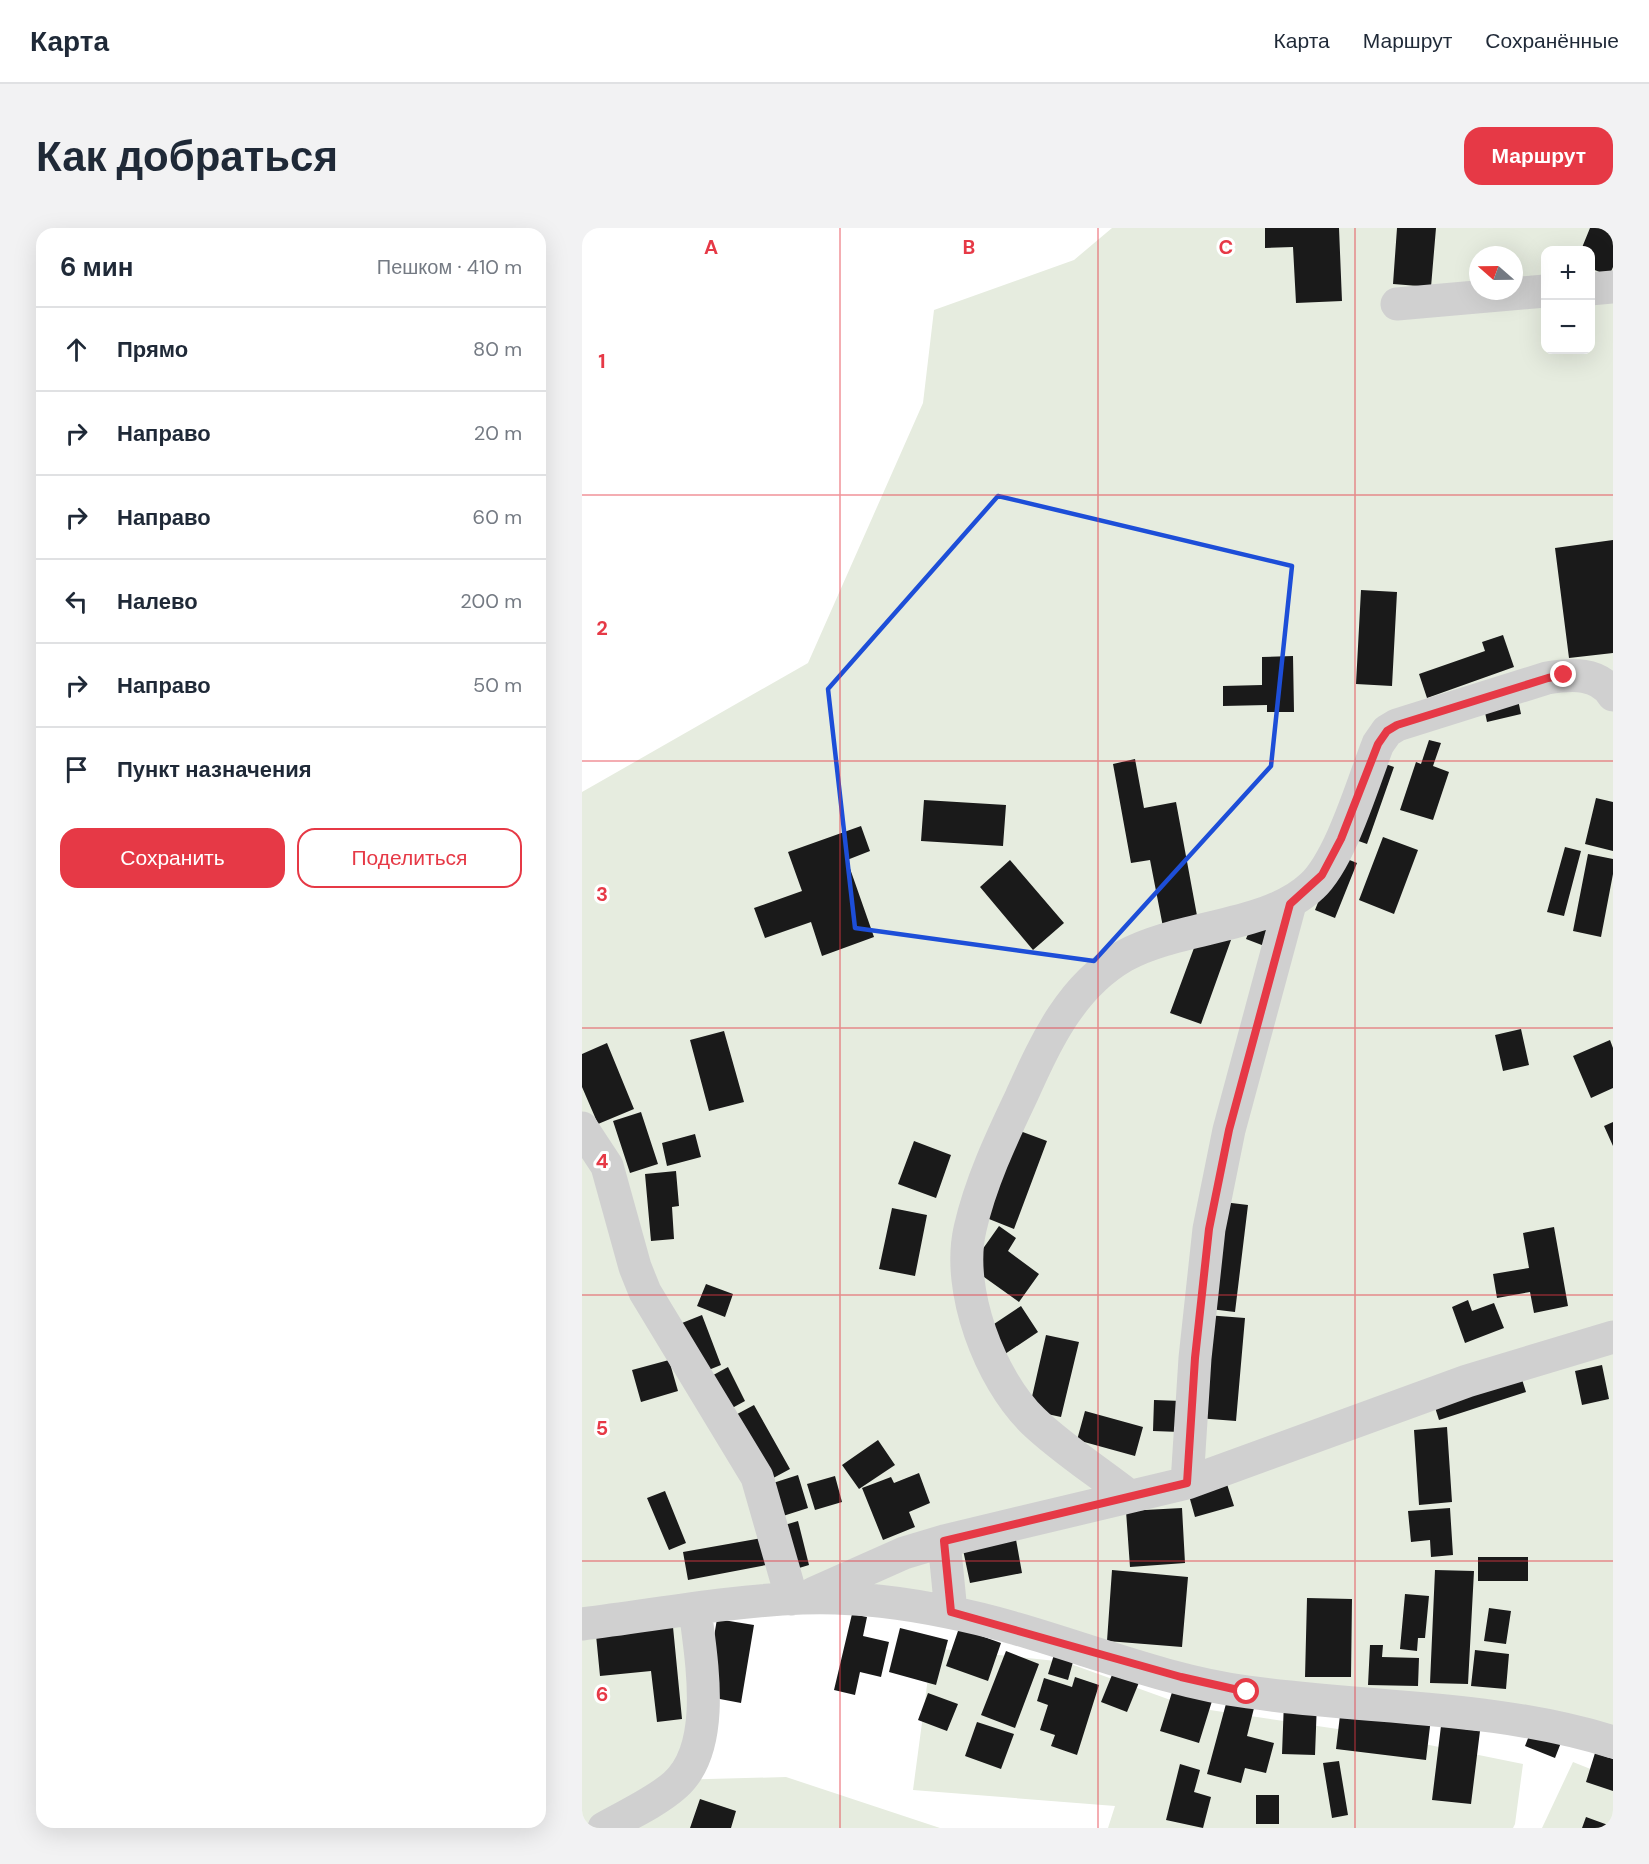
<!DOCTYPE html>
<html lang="ru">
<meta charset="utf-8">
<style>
body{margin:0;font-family:"DM Sans",sans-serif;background:#f2f2f3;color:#1f2937}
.controls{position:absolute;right:18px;top:18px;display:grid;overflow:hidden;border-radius:12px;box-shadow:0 6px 24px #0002}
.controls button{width:54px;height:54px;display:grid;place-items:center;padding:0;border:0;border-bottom:2px solid #e0e1e3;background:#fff;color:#1f2937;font:30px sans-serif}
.compass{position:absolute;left:887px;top:18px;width:54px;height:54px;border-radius:50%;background:#fff;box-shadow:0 6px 24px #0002;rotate:290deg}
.stop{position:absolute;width:18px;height:18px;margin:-14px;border:4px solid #e63946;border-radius:50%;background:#fff}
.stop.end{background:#e63946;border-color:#fff;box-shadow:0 2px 6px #0008}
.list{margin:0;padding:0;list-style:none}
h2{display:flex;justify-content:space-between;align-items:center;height:78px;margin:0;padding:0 24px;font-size:26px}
h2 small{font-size:20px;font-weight:400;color:#747a83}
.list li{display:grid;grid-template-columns:39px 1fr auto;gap:18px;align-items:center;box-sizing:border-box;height:84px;padding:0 24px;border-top:2px solid #e0e1e3}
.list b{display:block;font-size:22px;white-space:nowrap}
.list em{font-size:20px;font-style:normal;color:#747a83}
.actions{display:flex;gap:12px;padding:18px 24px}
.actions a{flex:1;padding:14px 0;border:2px solid #e63946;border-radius:18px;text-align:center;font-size:21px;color:#e63946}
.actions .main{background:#e63946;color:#fff}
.icon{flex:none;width:33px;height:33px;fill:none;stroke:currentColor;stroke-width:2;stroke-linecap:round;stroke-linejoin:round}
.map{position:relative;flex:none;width:1031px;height:1600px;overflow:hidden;border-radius:18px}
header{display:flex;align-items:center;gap:36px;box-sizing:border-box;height:84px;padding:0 30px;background:#fff;border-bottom:2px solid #e0e1e3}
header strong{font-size:28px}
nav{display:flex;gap:33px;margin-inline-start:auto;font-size:21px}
.intro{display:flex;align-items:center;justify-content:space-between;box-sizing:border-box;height:144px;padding:0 36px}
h1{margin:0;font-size:42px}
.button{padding:15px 27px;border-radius:18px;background:#e63946;color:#fff;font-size:21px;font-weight:700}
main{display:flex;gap:36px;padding:0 36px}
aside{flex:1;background:#fff;border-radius:18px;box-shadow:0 6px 24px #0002}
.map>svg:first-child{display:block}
</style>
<header>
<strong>Карта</strong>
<nav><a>Карта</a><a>Маршрут</a><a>Сохранённые</a></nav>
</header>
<div class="intro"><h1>Как добраться</h1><a class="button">Маршрут</a></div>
<main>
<aside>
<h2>6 мин<small>Пешком · 410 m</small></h2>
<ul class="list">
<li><svg class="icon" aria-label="ahead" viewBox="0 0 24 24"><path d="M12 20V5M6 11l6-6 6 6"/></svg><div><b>Прямо</b></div><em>80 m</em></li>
<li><svg class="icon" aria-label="right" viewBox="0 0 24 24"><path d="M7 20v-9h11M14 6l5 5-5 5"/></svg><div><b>Направо</b></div><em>20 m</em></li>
<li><svg class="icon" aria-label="right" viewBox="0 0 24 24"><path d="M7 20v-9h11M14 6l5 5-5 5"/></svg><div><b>Направо</b></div><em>60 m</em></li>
<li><svg class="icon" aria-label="left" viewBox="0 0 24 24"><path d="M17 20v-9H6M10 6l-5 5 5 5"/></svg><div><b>Налево</b></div><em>200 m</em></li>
<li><svg class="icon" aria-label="right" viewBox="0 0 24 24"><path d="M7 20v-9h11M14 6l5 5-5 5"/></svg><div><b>Направо</b></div><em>50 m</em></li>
<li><svg class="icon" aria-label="arrive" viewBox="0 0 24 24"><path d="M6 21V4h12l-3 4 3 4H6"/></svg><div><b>Пункт назначения</b></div></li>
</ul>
<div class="actions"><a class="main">Сохранить</a><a>Поделиться</a></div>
</aside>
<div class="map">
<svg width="1031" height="1600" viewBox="0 0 1031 1600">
<rect width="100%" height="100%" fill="#fff"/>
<path fill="#e6ecdf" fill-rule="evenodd" d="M530 0H1031V1507L675 1462 308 1375 102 1378 109 1508 89 1552 204 1549 358 1600H0V564L226 435 341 175 352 82 492 32ZM963 22H1008V122H963ZM896 27H932V63H896Z
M350 1420 483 1434 608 1479 803 1508 941 1536 933 1596 931 1600H526L533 1578 331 1562Z
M991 1534 1031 1550V1600H960Z"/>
<path fill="#1a1a1a" d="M683 0H757L760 73 714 75 711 19 683 20Z
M815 0H854L849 59 811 56Z
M1008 0H1031V39L1027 48 1008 40V22H999Z
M1031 312V425L987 430 973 320Z
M779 362 815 364 810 458 774 456Z
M921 407 932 439 845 470 837 446 903 423 900 414Z
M711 428 712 484H685V477L641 478V458L680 457V429Z
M934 462 939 486 905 494 900 470Z
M847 512 859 515 851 538 867 544 851 592 818 582 834 534 839 536Z
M553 531 562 580 594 574 616 693 581 699 568 632 549 635 531 536Z
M795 533 812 539 785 616 768 610Z
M1014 570 1031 574V623L1003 616Z
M342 572 424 577 421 618 339 613Z
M279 598 288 623 265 632 292 709 240 728 229 694 183 710 172 680 220 663 206 624Z
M801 609 836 622 812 686 777 672Z
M983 619 999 623 982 688 965 684Z
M1006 626 1031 631V646L1019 709 991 703Z
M755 627 775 635 753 690 733 682Z
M428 632 482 695 451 722 398 659Z
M673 688 694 696 685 719 664 711Z
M619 701 649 712 619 796 588 785Z
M939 801 947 837 921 843 913 807Z
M142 803 162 874 127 883 108 812Z
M1028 812 1031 820V860L1009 870 991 828Z
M25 815 52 881 16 896 0 859V826Z
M59 884 76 936 48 945 31 893Z
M1031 894V918L1022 898Z
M430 900 465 913 432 1001 397 987Z
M113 906 119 929 85 938 80 915Z
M332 913 369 927 354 970 316 956Z
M94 943 97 978 90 979 92 1011 69 1013 63 946Z
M633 973 666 977 653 1084 620 1080Z
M310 980 345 987 333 1048 297 1041Z
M417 998 434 1010 426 1023 457 1046 437 1074 388 1039Z
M972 999 986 1078 952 1085 948 1064 915 1070 911 1046 947 1040 941 1005Z
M124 1056 151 1066 143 1089 115 1078Z
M886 1072 890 1083 912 1075 922 1100 883 1115 870 1079Z
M439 1078 456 1104 417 1130 400 1104Z
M120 1087 139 1137 119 1145 100 1095Z
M624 1087 663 1090 654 1193 615 1190Z
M464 1107 497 1114 479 1189 447 1182Z
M87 1132 96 1163 59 1174 50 1142Z
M1020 1137 1027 1171 1000 1177 993 1143Z
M146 1139 163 1173 141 1185 124 1151Z
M937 1142 944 1164 857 1192 850 1170Z
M572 1172 600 1173 598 1204 571 1203Z
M172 1177 208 1241 182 1255 146 1191Z
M503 1183 561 1199 553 1228 495 1212Z
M865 1199 870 1274 837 1277 832 1202Z
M296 1212 313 1237 277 1261 260 1237Z
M337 1245 348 1275 327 1284 333 1299 301 1312 280 1260 309 1249 312 1255Z
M216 1247 226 1280 201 1288 191 1255Z
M253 1248 260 1274 233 1282 225 1256Z
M644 1253 652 1278 613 1289 606 1264Z
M83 1263 104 1315 87 1322 65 1270Z
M600 1280 603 1335 548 1339 544 1283Z
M868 1280 871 1327 849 1329 848 1312 829 1314 826 1283Z
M216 1293 227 1337 207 1343 196 1299Z
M433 1306 440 1345 388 1355 380 1317Z
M180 1310 184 1337 106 1352 101 1324Z
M896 1329H946V1353H896Z
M530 1342 606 1349 600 1419 525 1413Z
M853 1342 892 1343 886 1456 848 1455Z
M823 1366 847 1368 843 1410H836L835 1423 818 1421Z
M725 1370 770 1371 769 1449H723Z
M907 1380 929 1383 924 1416 902 1413Z
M270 1386 285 1389 281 1408 307 1414 299 1449 278 1444 273 1467 252 1462Z
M135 1391 172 1397 159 1475 122 1468Z
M91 1399 100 1491 75 1494 69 1443 18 1448 14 1407Z
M318 1400 366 1412 354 1457 307 1444Z
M377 1400 419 1415 406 1453 364 1438Z
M475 1417 494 1423 486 1452 466 1446Z
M788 1417H801L800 1429 837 1430 836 1458 786 1457Z
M893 1422 927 1426 924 1461 889 1458Z
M424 1423 457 1436 433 1500 399 1487Z
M532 1442 558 1452 545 1484 519 1474Z
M493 1449 517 1457 495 1527 469 1518 473 1507 458 1502 466 1477 455 1473 462 1450 490 1459Z
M591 1461 630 1473 617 1515 578 1503Z
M648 1461 675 1468 665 1508 692 1515 684 1545 663 1540 659 1555 625 1546Z
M346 1465 376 1476 365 1503 336 1492Z
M702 1473 735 1474 733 1527 700 1526Z
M759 1479 849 1490 844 1532 754 1521Z
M395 1494 432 1506 419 1541 383 1528Z
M859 1498 898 1503 889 1576 850 1572Z
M950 1500 980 1512 973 1530 943 1518Z
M1013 1525 1031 1531V1563L1004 1554Z
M757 1533 766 1587 750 1590 741 1535Z
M598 1536 618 1542 612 1564 629 1569 621 1600 584 1592Z
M674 1567H697V1596H674Z
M118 1571 154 1583 149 1600H108Z
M1004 1589 1026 1597 1025 1600H1000Z"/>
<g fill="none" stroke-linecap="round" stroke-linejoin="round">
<path stroke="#d0d0d0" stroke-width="33" d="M1008 61 1031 59
M815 76 963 63
M0 900 25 938 53 1039 63 1064 175 1249 210 1371
M605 1255 613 1130 627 1001 647 902 708 676
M547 1268C515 1243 479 1220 451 1193 408 1151 374 1062 388 1001 398 956 419 911 439 869 463 816 488 759 542 728 598 697 686 700 730 658 759 631 781 554 796 516L805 503 815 497 965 450C989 446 1017 444 1031 467
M362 1313 369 1384
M232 1365 322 1325 362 1313 605 1255 885 1153 1031 1109
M0 1396C73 1387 146 1373 220 1370 269 1368 318 1374 366 1384 466 1403 566 1451 666 1464 788 1481 913 1477 1031 1514
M22 1600C45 1587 74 1574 93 1557 136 1519 119 1431 113 1381"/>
</g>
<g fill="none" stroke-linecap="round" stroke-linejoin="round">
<path stroke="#e63946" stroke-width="8" d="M665 1464 599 1449 369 1384 362 1313 605 1255 613 1130 627 1001 647 902 708 676 740 647 759 611 796 516 805 503 815 497 966 450 982 447"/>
</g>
<path fill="none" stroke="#1d4ed8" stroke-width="4.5" stroke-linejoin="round" d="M416 268 710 338 689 538 512 733 273 700 246 461Z"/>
<path fill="none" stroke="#e63946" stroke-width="1.5" stroke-opacity="0.55" d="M258 0V1600M516 0V1600M773 0V1600M0 267H1031M0 533H1031M0 800H1031M0 1067H1031M0 1333H1031"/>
<g font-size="20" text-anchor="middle" font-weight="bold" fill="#e63946" stroke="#fff" stroke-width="6" stroke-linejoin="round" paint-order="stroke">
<text x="129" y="26">A</text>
<text x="387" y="26">B</text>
<text x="644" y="26">C</text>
<text x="20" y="140">1</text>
<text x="20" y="407">2</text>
<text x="20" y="673">3</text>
<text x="20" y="940">4</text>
<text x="20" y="1207">5</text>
<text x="20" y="1473">6</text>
</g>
</svg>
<div class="controls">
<button>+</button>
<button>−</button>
</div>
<svg class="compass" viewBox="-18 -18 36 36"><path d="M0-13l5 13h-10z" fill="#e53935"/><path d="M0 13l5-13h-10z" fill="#747a83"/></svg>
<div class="stop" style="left:665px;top:1464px"></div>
<div class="stop end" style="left:982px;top:447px"></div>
</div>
</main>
